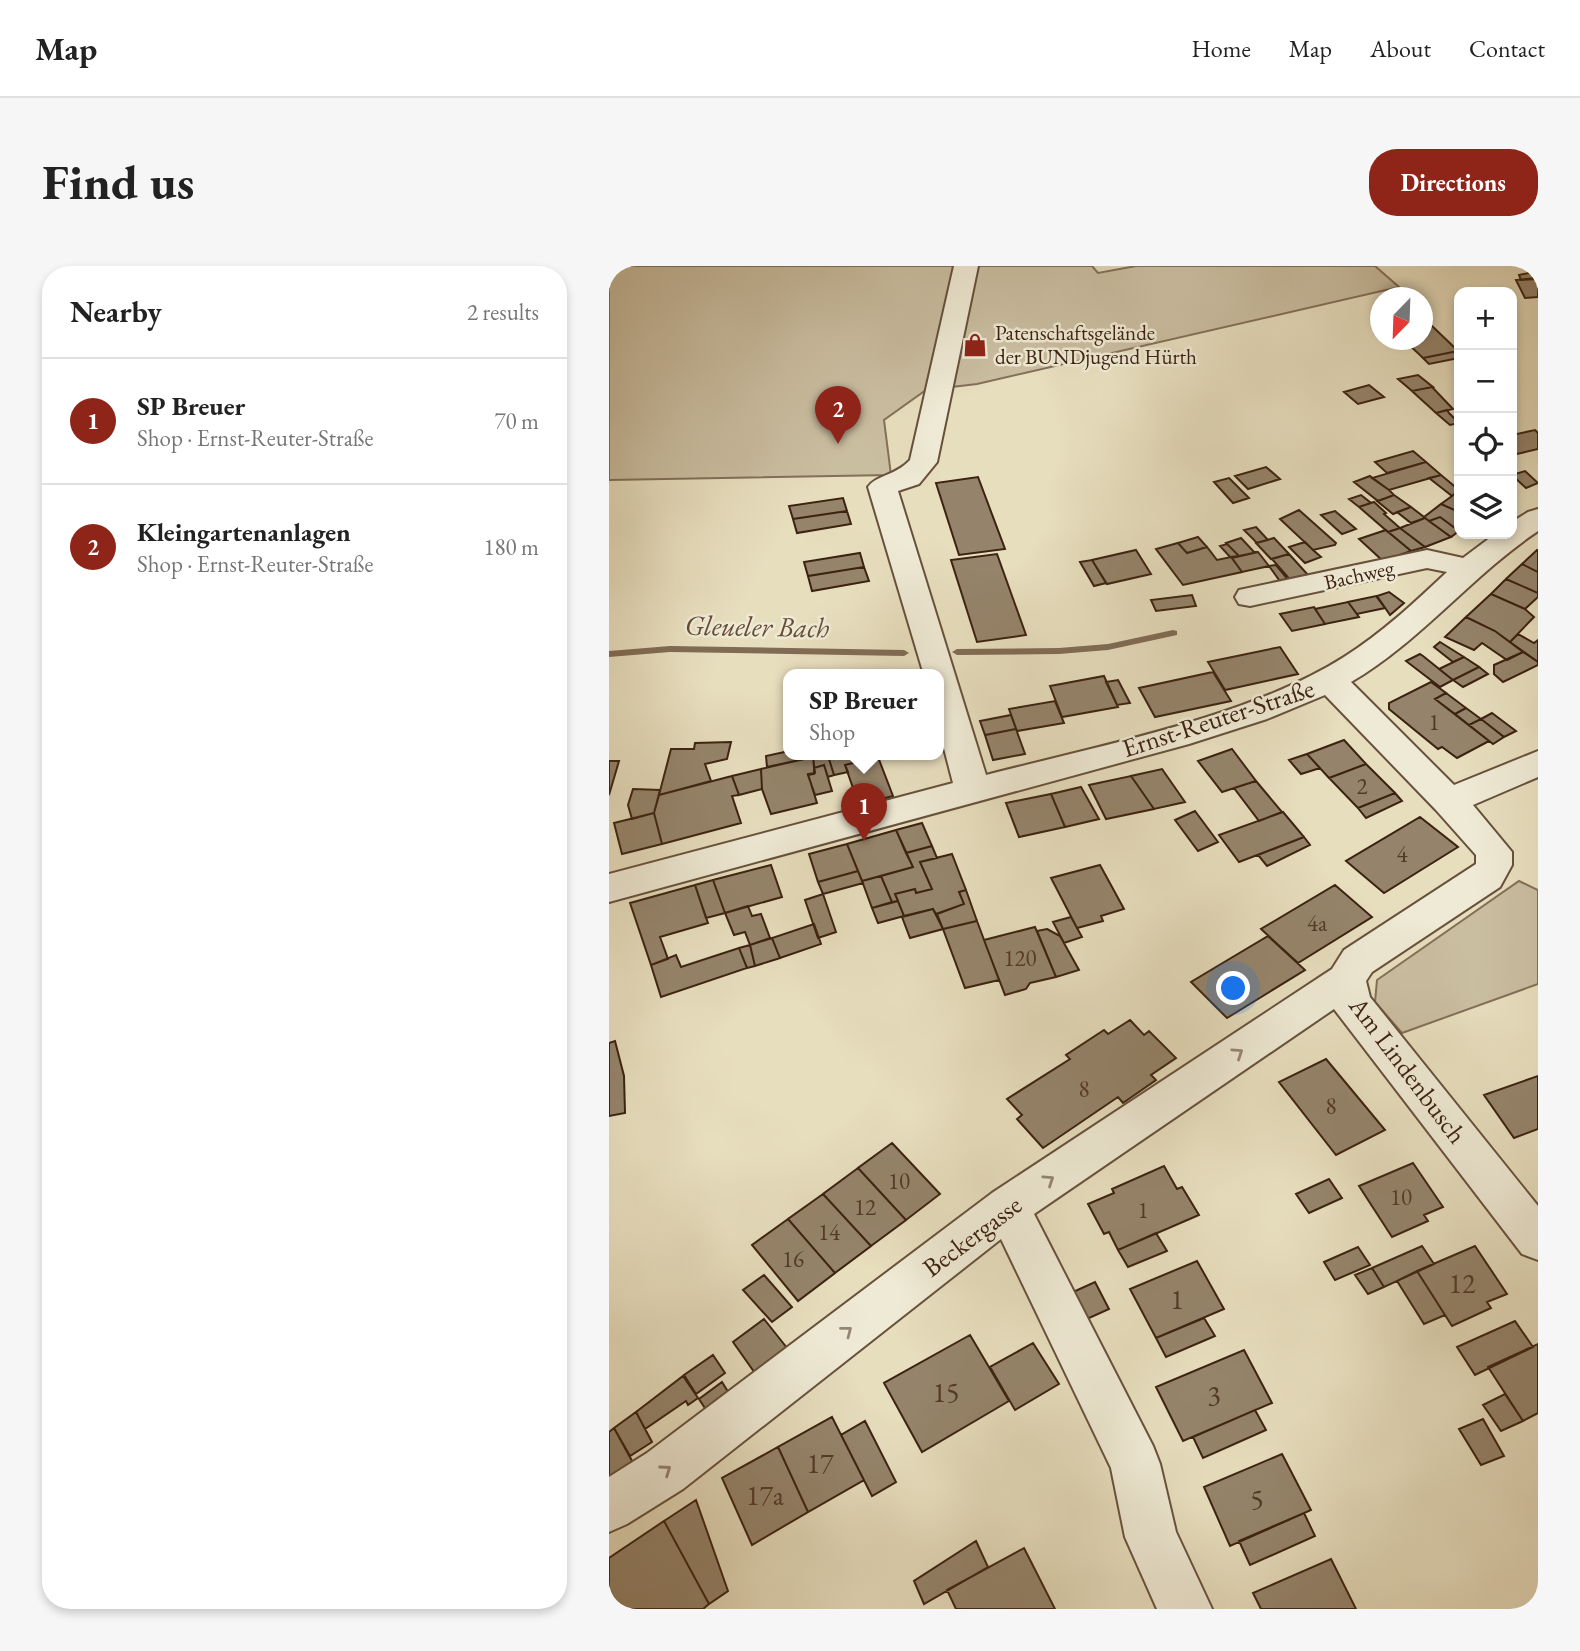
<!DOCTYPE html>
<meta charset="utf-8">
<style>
body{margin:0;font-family:"EB Garamond",serif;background:#f6f6f6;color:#222}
.controls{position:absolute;right:21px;top:21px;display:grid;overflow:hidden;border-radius:14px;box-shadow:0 4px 10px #0003}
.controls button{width:63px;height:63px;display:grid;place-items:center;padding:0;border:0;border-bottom:2px solid #e0e0e0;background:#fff;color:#222;font:35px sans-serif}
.compass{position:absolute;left:761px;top:21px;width:63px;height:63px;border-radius:50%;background:#fff;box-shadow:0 4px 10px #0003;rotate:203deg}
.you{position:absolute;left:625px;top:723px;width:24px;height:24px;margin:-18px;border:5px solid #fff;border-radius:50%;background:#1a73e8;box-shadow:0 0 0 10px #1a73e833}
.badge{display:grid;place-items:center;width:46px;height:46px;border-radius:50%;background:#8f2418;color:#fff;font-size:23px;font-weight:700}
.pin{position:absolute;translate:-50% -58px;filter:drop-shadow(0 2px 4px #0008)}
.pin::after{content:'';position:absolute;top:37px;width:24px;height:21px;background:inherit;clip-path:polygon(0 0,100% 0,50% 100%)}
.popup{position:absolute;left:174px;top:403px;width:161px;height:91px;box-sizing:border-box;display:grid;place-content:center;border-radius:14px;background:#fff;filter:drop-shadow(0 2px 5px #0005);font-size:23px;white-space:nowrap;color:#767676}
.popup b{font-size:26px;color:#222}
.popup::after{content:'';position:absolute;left:50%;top:100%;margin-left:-14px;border:14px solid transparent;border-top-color:#fff}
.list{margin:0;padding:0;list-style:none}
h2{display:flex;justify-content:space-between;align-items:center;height:91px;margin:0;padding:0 28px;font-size:30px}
h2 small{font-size:23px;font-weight:400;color:#767676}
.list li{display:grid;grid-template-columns:46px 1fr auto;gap:21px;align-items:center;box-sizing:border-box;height:126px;padding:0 28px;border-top:2px solid #e0e0e0}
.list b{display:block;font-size:26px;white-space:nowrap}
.list p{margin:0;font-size:23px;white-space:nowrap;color:#767676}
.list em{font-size:23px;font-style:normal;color:#767676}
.icon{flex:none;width:38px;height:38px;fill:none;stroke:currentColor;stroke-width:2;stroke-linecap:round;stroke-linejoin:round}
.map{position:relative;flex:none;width:929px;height:1343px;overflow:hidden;border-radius:28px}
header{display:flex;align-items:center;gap:42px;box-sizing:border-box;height:98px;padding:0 35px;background:#fff;border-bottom:2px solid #e0e0e0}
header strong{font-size:33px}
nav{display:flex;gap:38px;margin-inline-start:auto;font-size:24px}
.intro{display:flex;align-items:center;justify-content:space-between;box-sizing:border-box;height:168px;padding:0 42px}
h1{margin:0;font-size:49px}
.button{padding:18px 32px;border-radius:28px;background:#8f2418;color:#fff;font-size:24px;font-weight:700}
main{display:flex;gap:42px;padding:0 42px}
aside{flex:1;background:#fff;border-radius:28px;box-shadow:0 4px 10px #0003}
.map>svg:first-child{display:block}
</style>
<header>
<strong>Map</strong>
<nav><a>Home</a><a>Map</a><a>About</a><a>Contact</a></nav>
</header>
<div class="intro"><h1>Find us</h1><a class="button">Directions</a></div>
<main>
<aside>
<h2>Nearby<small>2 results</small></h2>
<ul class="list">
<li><span class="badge">1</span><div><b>SP Breuer</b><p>Shop · Ernst-Reuter-Straße</p></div><em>70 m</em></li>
<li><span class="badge">2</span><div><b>Kleingartenanlagen</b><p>Shop · Ernst-Reuter-Straße</p></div><em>180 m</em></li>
</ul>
</aside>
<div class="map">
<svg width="929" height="1343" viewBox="0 0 929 1343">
<rect width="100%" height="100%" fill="#e7debe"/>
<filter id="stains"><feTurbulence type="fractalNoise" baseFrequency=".00286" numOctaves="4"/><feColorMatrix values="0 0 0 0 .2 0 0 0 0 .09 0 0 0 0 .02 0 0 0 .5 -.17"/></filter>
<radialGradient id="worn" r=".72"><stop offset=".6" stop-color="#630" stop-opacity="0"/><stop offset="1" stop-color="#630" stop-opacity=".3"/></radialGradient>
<path fill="#cabea1" stroke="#837059" stroke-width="2" d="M0 0H483L489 7 527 0H766L790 21 368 118 317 124 275 154 282 209 0 214Z
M910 615 929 624V718L793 767 766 736 768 714Z"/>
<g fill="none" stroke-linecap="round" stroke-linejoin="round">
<path fill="#806c55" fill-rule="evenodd" d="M564 364 568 365V369L499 384 450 388 348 389 343 386 348 383 450 382 499 378Z
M61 380 295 384 300 387 295 390 61 386 0 391V385Z"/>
</g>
<path fill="#95846b" stroke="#3c2211" stroke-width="2" d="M929 5 928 13 912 14 910 9Z
M927 12H929V31L916 32 907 14Z
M821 58 849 85 814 92 795 74H814V60Z
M849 85 850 92 820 98 814 92Z
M809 109 824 121 803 125 789 113Z
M760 119 775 131 749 138 735 126Z
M823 121 844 143 827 147 803 125Z
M838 144 840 147 850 157 841 159 827 147Z
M926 164 929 167V183L908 188 903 183V169Z
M804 185 817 196 778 207 766 196Z
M817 196 832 209 780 224 763 212Z
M657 201 671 213 639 223 626 210Z
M916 205 929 217 917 222 903 209Z
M832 209 850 224 843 230 820 212Z
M761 210 780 224 785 229 769 235 745 216Z
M369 211 396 283 350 289 327 217Z
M620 212 640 232 624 237 605 216Z
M850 224V246L832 238 843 230Z
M752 229 762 237 750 241 740 233Z
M785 229 802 241 784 248 768 235Z
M234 232 238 245 184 253 180 240Z
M765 236 777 247 775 248 791 262 779 266 750 241Z
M832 238 850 246V265L831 251 820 255 815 251Z
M802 241 815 251 816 252 802 257 788 246Z
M690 244 727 277 726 279 704 284 671 253Z
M238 245 242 258 188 267 184 253Z
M726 245 747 263 733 268 712 249Z
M831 251 850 265 842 271 820 255Z
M816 252 820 255 842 271 816 281 791 262Z
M647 261 659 274 648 277 635 264Z
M791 262 816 281 802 285 779 266Z
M777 264 802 285 774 295 750 273Z
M589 271 598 281 578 287 569 277Z
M632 272 645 286H649L630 290 617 277Z
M665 272 680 288 662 293 647 277Z
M696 276 704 284 712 291 696 297 680 281Z
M569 277 578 287 598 281 608 294 622 291 633 306 574 319 547 283Z
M618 278 630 290 621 291 611 280Z
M527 284 542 308 498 318 483 294Z
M928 284H929V306L913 298Z
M649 286 660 300 633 306 623 292Z
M251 287 255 301 199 310 195 296Z
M388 288 417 369 368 376 342 294Z
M680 288 700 310 683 316 663 293Z
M483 294 497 317 485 320 471 296Z
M913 298 929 306V327L897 313Z
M667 299 681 316 673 318 660 300Z
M255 301 260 315 203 325 199 310Z
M897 313 929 327V331L916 343 882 328Z
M780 326 795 337 781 349 768 330Z
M882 328 916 343 925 351 901 376 886 365 857 351Z
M583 329 587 340 547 345 542 334Z
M767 330 776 342 748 348 739 336Z
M739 336 750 351 716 358 706 343Z
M705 341 716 358 683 365 671 348Z
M857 351 886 365 914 386 898 394 873 377 865 384 836 371Z
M909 368 925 377 929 374V396L901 376Z
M831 376 855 391 844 396 825 381Z
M671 381 689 408 616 424 599 396Z
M914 386 929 396V399L894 416 885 408V399Z
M811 388 814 390 844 414 831 421 797 395Z
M855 391 870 401 844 414 830 403Z
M870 401 879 408 854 421 844 414Z
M604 406 622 435 546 451 530 422Z
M495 410 509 441 453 451 441 420Z
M509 414 521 437 508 439 497 416Z
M822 416 837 427 826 433 880 475 848 492 833 481 829 483 780 443V437Z
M837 427 857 442 846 448 826 433Z
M446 435 455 457 408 465 400 443Z
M857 442 872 453 860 459 846 448Z
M883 447 907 465 895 471 872 453Z
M402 449 407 463 376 469 371 455Z
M872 453 895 471 884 478 860 459Z
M407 463 416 488 384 494 376 469Z
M735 474 757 498 720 512 698 488Z
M122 476 118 493 96 498 102 515 50 529 62 483H85L86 477Z
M623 483 647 515 613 526 589 495Z
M180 485V489L204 491 158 501 157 490Z
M698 488 711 502 692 508 680 494Z
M204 489H222L220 493 225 509 219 511 215 499 205 502Z
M241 489 244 497 236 499 239 506 225 509 220 493Z
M204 491 206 507 199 508 208 537 162 548 153 523 152 503Z
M269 491 284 530 250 539 236 499Z
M0 495H10L0 529Z
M757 498 786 527 749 542 720 512Z
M215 499 223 525 206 529 199 509 205 508V502Z
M152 503 153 523 130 529 123 510Z
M553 503 576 536 545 543 522 510Z
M123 510 130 529 123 530 132 557 53 578 45 547 50 529Z
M522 510 545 543 497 553 480 519Z
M647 515 673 546 650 555 625 522Z
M472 521 490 553 456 561 442 528Z
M24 523 51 524 45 547 23 553 19 539Z
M786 527 793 535 757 552 749 542Z
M442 528 456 561 410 571 397 537Z
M586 545 609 576 589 585 566 554Z
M674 546 695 571 630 596 610 569Z
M45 547 53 578 13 588 5 557Z
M811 551 849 581 775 627 737 595Z
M313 557 323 580 297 587 287 564Z
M287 564 304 601 253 615 238 578Z
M695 571 701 579 658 600 649 589Z
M238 578 249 605 209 616 200 588Z
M323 580 328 592 311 596 323 623 307 627 306 623 286 628 289 635 283 636 272 610 304 601 297 587Z
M343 588 357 624 350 626 355 638 327 648 324 643 295 650 286 628 306 623 307 627 323 623 311 596Z
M162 599 173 631 116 647 104 614Z
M491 599 515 643 492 650 494 655 468 662 442 612Z
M249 605 254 617 214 628 209 616Z
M272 610 283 636 263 642 253 615Z
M104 614 116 647 97 652 86 619Z
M86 619 99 657 51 671 59 693 42 699 21 637Z
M726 619 763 651 689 697 652 663Z
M357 624 368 655 334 663 328 648 355 638 350 626Z
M214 628 227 666 209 672 196 634Z
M289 635 295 650 269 657 263 642Z
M139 640 143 650 152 648 161 672 141 679 136 666 125 669 116 647Z
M324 643 334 663 301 672 293 651Z
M462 651 473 671 455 677 444 656Z
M368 655 390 714 356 722 334 663Z
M205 658 212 678 171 692 163 672Z
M426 661 447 711 421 717 417 723 396 729 375 674Z
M438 663 451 670 470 704 447 711 428 665Z
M659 670 696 704 618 752 582 716Z
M163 672 171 692 146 700 141 679Z
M141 679 146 700 138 702 130 682Z
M130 682 138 702 52 731 42 699 67 689 72 701Z
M521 754 535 769 540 765 567 792 542 809 547 814 514 837 509 831 434 882 408 853 413 849 398 833 461 793 457 789 495 764 499 768Z
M6 775 15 810 16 847 0 850V777Z
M717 793 776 864 727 889 670 816Z
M929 810V863L905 872 875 829Z
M283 877 331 928 297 954 249 902Z
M804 897 834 941 815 949 819 955 783 971 750 920Z
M555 900 568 923 573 921 590 949 509 984 500 966 495 968 479 938 505 927 503 923Z
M249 902 297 954 262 980 214 928Z
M720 913 733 932 700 947 687 928Z
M214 928 262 980 226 1007 179 953Z
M179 953 226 1007 189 1035 143 979Z
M547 967 558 985 519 1001 509 984Z
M813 980 825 998 775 1021 763 1002Z
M866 980 898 1028 878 1036 882 1042 843 1060 808 1005Z
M749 981 761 999 726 1014 715 996Z
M588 995 615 1043 547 1072 521 1023Z
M763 1002 775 1021 759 1028 746 1009Z
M808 1005 836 1049 815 1058 788 1015Z
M155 1009 183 1041 163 1056 134 1024Z
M486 1016 500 1043 478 1053 464 1026Z
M595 1052 606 1070 557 1091 547 1072Z
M155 1053 186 1092 153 1117 124 1076Z
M906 1055 924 1081 866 1109 848 1081Z
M361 1069 400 1135 313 1186 275 1117Z
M424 1077 450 1118 406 1144 381 1101Z
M929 1078V1147L914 1155 879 1101Z
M635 1084 663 1137 574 1175 547 1121Z
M104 1089 116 1107 87 1128 75 1109Z
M74 1110 89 1132 79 1139 77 1135 36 1163 27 1146Z
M113 1116 126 1137 103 1153 90 1133Z
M896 1128 914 1155 892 1165 874 1139Z
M646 1144 657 1164 594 1192 584 1171Z
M27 1146 43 1176 21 1190 5 1162Z
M223 1151 255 1214 199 1246 169 1181Z
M874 1153 895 1190 872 1199 850 1163Z
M256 1155 287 1216 263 1230 232 1169Z
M5 1162 28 1204 0 1222V1166Z
M169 1181 199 1246 143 1279 113 1212Z
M673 1188 702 1244 621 1280 595 1221Z
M87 1234 119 1325 100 1338 55 1255Z
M695 1247 706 1270 641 1299 630 1275Z
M55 1255 100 1338 94 1343H0V1292Z
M367 1275 379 1301 315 1338 305 1315Z
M415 1282 446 1343H347L338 1324Z
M722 1293 747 1343H652L644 1327Z"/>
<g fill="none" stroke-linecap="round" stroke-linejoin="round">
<g stroke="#67513c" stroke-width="4">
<path id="minor" d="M345 0H369L328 196 310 218 289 225 377 509C488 480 639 452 735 391 773 367 805 337 838 306L818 302 641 340 630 338 626 331 630 324 818 284 854 292 886 268H903V256L919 246 929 243V265C862 310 812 375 742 416L845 519 929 485V511L864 539 903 586V599L891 621 763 706 757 715 761 731 929 940V994L913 988 725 743 425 948 544 1180 551 1198 567 1266 603 1343H548L516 1271 502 1202 392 973 74 1223 18 1258 0 1266V1211L38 1187 383 927 723 703 735 684 867 598V589L827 544 716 429 658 453 580 478 0 636V608L344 517 330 463V409H315L259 221C267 209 286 210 301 194Z"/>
</g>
<use href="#minor" fill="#efead5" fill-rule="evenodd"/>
</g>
<defs><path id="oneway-chevron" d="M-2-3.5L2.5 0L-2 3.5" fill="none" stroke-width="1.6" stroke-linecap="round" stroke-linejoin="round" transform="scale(1.75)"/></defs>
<g stroke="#968673">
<use href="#oneway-chevron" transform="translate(629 787) rotate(-34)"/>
<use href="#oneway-chevron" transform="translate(440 914) rotate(-34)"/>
<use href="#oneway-chevron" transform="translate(238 1065) rotate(-38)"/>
<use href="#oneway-chevron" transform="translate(57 1204) rotate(-35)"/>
</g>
<defs>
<g id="shop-bare" transform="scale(1.89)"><path d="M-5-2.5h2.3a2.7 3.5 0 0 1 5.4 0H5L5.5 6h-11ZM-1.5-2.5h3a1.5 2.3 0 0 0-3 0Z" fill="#8f2418" stroke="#efead5" stroke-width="2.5" paint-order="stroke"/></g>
</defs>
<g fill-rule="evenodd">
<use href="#shop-bare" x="366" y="79"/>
</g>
<g text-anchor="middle" stroke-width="5" stroke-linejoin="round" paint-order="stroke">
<g font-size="21" fill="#3c2211" stroke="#efead5" text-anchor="start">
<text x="386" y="74">Patenschaftsgelände<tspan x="386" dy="24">der BUNDjugend Hürth</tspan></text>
</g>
<g font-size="21" fill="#3c2211" stroke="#efead5">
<text transform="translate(750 309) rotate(-13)" y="7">Bachweg</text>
</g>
<g font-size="23" fill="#523a28">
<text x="825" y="464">1</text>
<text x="753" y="528">2</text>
<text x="793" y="596">4</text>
<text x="708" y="665">4a</text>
<text x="411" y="700">120</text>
<text x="475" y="831">8</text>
<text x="722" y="848">8</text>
<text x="290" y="923">10</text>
<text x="792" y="939">10</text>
<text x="256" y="949">12</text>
<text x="534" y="952">1</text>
<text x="220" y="974">14</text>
<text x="184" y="1001">16</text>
</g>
<g font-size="26" fill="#3c2211" stroke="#efead5">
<text transform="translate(609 452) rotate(-18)" y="9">Ernst-Reuter-Straße</text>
<text transform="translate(799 804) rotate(53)" y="9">Am Lindenbusch</text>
<text transform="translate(363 970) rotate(-37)" y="9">Beckergasse</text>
</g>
<g font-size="28" font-style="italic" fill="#644d39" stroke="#efead5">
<text transform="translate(148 360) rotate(1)" y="10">Gleueler Bach</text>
</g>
<g font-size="28" fill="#523a28">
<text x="853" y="1027">12</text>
<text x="568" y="1043">1</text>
<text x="337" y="1136">15</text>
<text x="605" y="1139">3</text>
<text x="211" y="1207">17</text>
<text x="156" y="1239">17a</text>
<text x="648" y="1243">5</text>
</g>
</g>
<rect width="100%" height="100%" filter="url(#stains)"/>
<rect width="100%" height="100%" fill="url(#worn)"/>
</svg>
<div class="controls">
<button>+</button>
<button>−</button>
<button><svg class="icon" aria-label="locate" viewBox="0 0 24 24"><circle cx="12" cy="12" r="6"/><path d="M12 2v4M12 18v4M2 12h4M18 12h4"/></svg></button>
<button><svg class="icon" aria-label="layers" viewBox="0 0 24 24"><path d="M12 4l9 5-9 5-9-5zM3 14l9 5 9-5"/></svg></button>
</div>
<svg class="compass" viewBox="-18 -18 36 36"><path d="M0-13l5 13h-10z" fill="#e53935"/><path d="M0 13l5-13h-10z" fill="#767676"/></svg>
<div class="you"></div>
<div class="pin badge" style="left:255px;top:575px">1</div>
<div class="popup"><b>SP Breuer</b>Shop</div>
<div class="pin badge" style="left:229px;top:178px">2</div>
</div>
</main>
